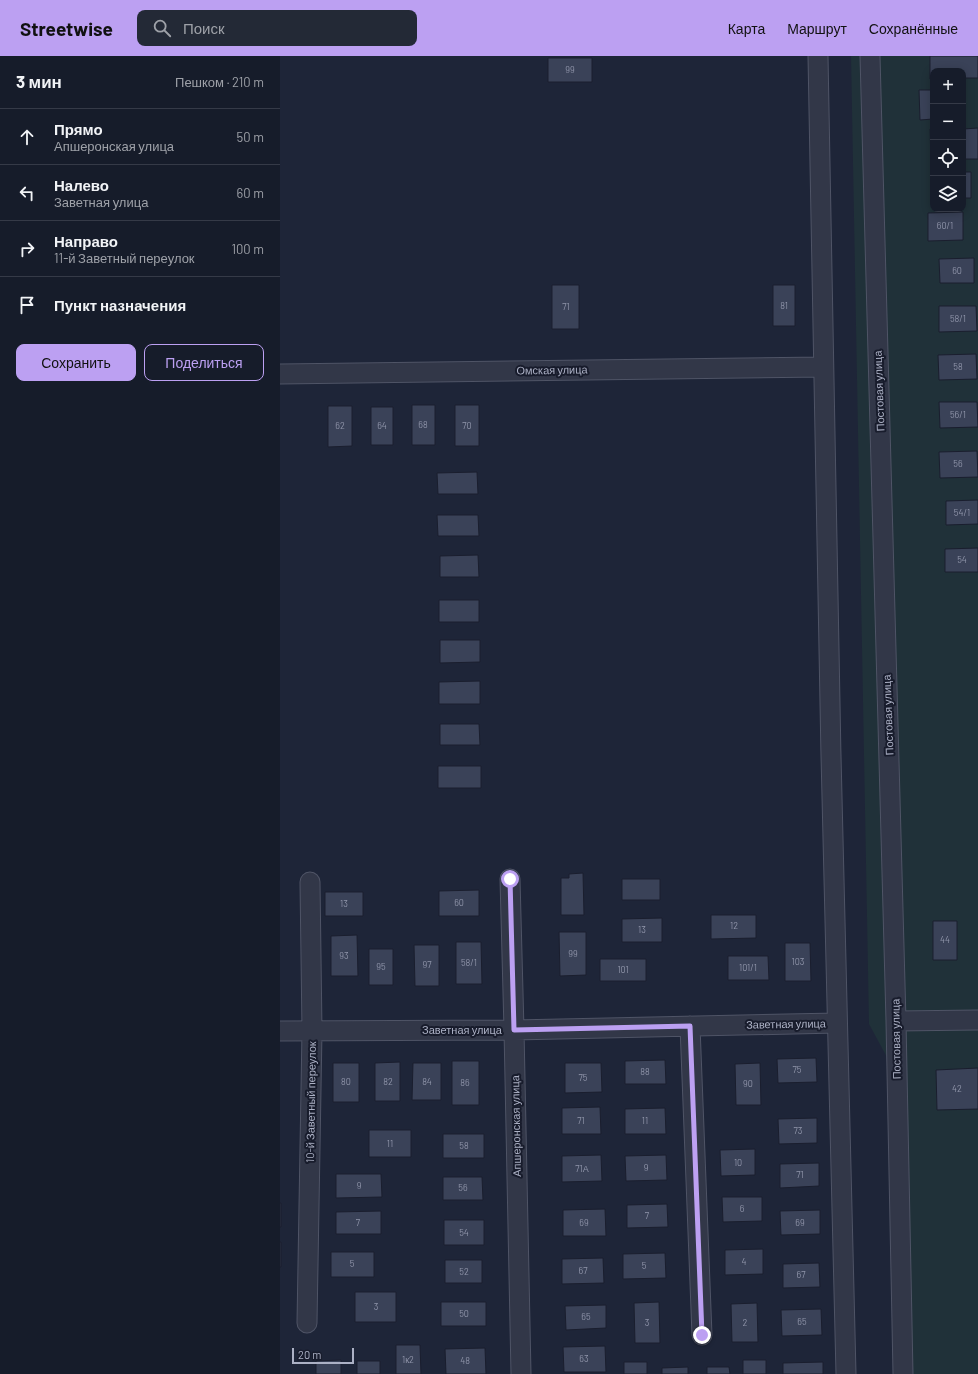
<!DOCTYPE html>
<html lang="ru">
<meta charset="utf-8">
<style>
body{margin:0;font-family:Barlow,sans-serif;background:#232936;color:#f1f3f6}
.controls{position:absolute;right:12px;top:12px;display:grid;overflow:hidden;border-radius:8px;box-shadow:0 2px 10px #0003}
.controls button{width:36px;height:36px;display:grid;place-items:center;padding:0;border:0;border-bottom:1px solid #353a47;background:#161c2a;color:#f1f3f6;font:20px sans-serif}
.scale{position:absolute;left:12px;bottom:10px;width:62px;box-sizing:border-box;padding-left:4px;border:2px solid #acb1c5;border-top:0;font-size:11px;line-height:14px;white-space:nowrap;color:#acb1c5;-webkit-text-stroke:3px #181c2c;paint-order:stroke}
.stop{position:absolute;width:12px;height:12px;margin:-9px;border:3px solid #bca0f2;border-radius:50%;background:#fff}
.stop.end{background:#bca0f2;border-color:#fff;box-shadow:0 1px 4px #0008}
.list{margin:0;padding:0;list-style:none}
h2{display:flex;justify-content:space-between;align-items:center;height:52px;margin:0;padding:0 16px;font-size:17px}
h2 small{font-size:13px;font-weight:400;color:#9ea1a8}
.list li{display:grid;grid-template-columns:26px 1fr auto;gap:12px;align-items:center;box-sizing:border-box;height:56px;padding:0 16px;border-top:1px solid #353a47}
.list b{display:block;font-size:15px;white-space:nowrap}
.list p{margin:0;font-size:13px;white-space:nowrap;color:#9ea1a8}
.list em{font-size:13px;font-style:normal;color:#9ea1a8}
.actions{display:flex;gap:8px;padding:12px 16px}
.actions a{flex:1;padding:9px 0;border:1px solid #bca0f2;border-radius:8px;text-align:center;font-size:14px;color:#bca0f2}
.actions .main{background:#bca0f2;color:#111}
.icon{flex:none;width:22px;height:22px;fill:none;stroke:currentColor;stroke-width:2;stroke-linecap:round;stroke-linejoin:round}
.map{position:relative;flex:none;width:698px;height:1318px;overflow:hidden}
header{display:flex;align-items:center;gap:24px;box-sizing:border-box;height:56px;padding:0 20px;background:#bca0f2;color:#111}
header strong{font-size:19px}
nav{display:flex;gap:22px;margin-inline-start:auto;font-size:14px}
.search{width:280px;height:36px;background:#232936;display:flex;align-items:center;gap:10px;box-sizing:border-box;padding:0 14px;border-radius:8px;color:#9ea1a8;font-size:15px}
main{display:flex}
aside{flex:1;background:#161c2a}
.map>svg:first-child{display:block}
</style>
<header>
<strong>Streetwise</strong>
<div class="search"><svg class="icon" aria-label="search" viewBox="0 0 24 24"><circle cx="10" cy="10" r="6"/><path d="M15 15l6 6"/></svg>Поиск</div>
<nav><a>Карта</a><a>Маршрут</a><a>Сохранённые</a></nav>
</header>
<main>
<aside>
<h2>3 мин<small>Пешком · 210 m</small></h2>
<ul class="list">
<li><svg class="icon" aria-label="ahead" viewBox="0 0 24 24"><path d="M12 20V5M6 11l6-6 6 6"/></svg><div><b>Прямо</b><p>Апшеронская улица</p></div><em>50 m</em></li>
<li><svg class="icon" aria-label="left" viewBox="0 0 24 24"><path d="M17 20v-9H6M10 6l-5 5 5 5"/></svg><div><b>Налево</b><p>Заветная улица</p></div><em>60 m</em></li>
<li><svg class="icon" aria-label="right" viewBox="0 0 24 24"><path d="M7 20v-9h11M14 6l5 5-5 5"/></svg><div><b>Направо</b><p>11-й Заветный переулок</p></div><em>100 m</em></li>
<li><svg class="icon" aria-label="arrive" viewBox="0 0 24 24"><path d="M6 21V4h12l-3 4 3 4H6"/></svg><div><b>Пункт назначения</b></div></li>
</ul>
<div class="actions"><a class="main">Сохранить</a><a>Поделиться</a></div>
</aside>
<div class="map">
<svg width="698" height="1318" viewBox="0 0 698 1318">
<rect width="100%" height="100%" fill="#1e2538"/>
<path fill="#203139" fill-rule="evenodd" d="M571 0H698V1318H629L622 1029 589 968ZM653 15H683V153H653Z"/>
<path fill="#3a4258" stroke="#1a1e2e" d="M650 0H698V22H683V15H653V23H650Z
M268 2H312V26H268Z
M639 34H653V63L640 64Z
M698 72V103H683V73Z
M650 73H653V104H651Z
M683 116H691V142H683Z
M683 156V184L648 185V157Z
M694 202V227H660L659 203Z
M272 229H299V273H272Z
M493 229H515V270H493Z
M659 250H696L697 275 659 276Z
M696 298 697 323 659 324 658 299Z
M659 346H697L698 371 660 372Z
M132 349H155V389H132Z
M175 349H199V390H175Z
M48 350H72V390L48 391Z
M91 351H113V389H91Z
M697 395 698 421 660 422 659 396Z
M197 416 198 438H158L157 417Z
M698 444V468L666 469V445Z
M157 459H198L199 480H158Z
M698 492V516H665V493Z
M198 499 199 521H160V500Z
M159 544H199V566H159Z
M160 584H200V606L160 607Z
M200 625V648H159V626Z
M160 668H199L200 689H160Z
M158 710H201V732H158Z
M303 817 304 859H281V822H289V818Z
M342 823H380V844H342Z
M199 834V860H159V835Z
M45 836H83V860H45Z
M431 859H476V882L431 883Z
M382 862V886H342V863Z
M653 865H677V904H653Z
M279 876H306V919L280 920Z
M77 879 78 920H51V880Z
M176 886H201L202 928H176Z
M505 887H530L531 925H505Z
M134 889H159V930H135Z
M89 893H113V929H89Z
M448 900H488L489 924H448Z
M320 903H366V925H320Z
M536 1002 537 1026 498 1027 497 1003Z
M385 1004 386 1028H345V1005Z
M172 1005H199V1049H172Z
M120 1006V1045H95V1007Z
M53 1007H79V1046H53Z
M133 1007H161V1044H132Z
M285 1007H321L322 1036 285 1037Z
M480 1007 481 1049H456L455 1008Z
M698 1012V1053L657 1054 656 1014Z
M320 1051 321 1078H282V1052Z
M385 1052 386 1078H345V1053Z
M537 1062V1087L499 1088 498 1063Z
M89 1074H131V1101H89Z
M163 1078H204V1102H163Z
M475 1093V1119L441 1120 440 1094Z
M321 1099 322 1125 282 1126V1100Z
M386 1099 387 1124 346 1125 345 1100Z
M539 1107V1130L500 1132V1108Z
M56 1118H101L102 1141 56 1142Z
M163 1121H202L203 1144H163Z
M442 1141H482V1165L443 1166Z
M0 1147H1V1171H0Z
M387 1148 388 1171 347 1172V1149Z
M325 1153 326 1180H283V1154Z
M540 1154V1178L501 1179 500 1155Z
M101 1155V1178H56V1156Z
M164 1164H204V1189H164Z
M0 1186H1V1211H0Z
M483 1193V1218L445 1219V1194Z
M51 1196H94V1221H51Z
M385 1197 386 1222 343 1223V1198Z
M323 1202 324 1227 282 1228V1203Z
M165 1204H202V1227H165Z
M539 1207 540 1231 503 1232V1208Z
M75 1236H116V1266H75Z
M161 1246H206V1270H161Z
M379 1246 380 1287H355L354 1247Z
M477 1247 478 1286H452L451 1248Z
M326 1249V1272L286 1274 285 1250Z
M541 1253 542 1279 502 1280 501 1254Z
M116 1289H140L141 1318H116Z
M325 1290 326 1316H284L283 1291Z
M205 1292 206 1318H166L165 1293Z
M61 1304V1318H36V1305Z
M463 1304H486V1318H463Z
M77 1305H100V1318H77Z
M344 1306H367V1318H344Z
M543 1306V1318H503V1307Z
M408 1311V1318H382V1312Z
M427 1311H449L450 1318H427Z"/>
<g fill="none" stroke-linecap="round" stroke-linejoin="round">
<g stroke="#4f5466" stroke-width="21">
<path id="street" d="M538 0C545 439 554 879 566 1318
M590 0 616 965 623 1318
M0 318 543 311
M230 823 234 974 241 1318
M616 965 698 964
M410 970 422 1279
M0 975 234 974 557 967
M27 1267 32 975 30 826"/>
</g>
<use href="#street" stroke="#323748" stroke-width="19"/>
</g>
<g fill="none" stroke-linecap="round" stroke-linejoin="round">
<path stroke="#bca0f2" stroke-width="5" d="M230 823 234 974 410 970 422 1279"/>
</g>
<g text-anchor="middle" stroke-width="4" stroke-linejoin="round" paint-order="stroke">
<g font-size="9" fill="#9095aa">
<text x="290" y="17">99</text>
<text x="665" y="173">60/1</text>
<text x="677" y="218">60</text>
<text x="504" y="253">81</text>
<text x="286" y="254">71</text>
<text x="678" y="266">58/1</text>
<text x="678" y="314">58</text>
<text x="678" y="362">56/1</text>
<text x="143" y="372">68</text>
<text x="60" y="373">62</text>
<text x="102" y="373">64</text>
<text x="187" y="373">70</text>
<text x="678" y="411">56</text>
<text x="682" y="460">54/1</text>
<text x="682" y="507">54</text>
<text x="179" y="850">60</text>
<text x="64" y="851">13</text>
<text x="454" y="873">12</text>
<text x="362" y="877">13</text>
<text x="665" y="887">44</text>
<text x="293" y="901">99</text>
<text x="64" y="903">93</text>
<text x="518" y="909">103</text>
<text x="189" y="910">58/1</text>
<text x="147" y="912">97</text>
<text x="101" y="914">95</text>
<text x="468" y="915">101/1</text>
<text x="343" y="917">101</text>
<text x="517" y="1017">75</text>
<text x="365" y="1019">88</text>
<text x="303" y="1025">75</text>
<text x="66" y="1029">80</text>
<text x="108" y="1029">82</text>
<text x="147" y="1029">84</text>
<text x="185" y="1030">86</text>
<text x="468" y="1031">90</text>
<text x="677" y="1036">42</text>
<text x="301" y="1068">71</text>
<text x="365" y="1068">11</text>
<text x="518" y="1078">73</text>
<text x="110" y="1091">11</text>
<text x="184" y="1093">58</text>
<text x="458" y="1110">10</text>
<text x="366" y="1115">9</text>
<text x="302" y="1116">71А</text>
<text x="520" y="1122">71</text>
<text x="79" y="1133">9</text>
<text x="183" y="1135">56</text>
<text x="462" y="1156">6</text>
<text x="367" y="1163">7</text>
<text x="78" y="1170">7</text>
<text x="304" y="1170">69</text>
<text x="520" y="1170">69</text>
<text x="184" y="1180">54</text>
<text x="464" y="1209">4</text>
<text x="72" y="1211">5</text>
<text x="364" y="1213">5</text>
<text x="303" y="1218">67</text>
<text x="184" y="1219">52</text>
<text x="521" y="1222">67</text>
<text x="96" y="1254">3</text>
<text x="184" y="1261">50</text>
<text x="306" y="1264">65</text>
<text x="522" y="1269">65</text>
<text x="367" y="1270">3</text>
<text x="465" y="1270">2</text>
<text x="304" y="1306">63</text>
<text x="128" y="1307">1к2</text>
<text x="185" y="1308">48</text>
</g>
<g font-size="11" fill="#acb1c5" stroke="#181c2c">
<text transform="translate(272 314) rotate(-1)" y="4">Омская улица</text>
<text transform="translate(599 335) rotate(-92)" y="4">Постовая улица</text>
<text transform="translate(608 659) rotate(-92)" y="4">Постовая улица</text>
<text transform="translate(506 968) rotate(-1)" y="4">Заветная улица</text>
<text x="182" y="978">Заветная улица</text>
<text transform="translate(616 983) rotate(-91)" y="4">Постовая улица</text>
<text transform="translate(31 1046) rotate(-89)" y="4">10-й Заветный переулок</text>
<text transform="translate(236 1070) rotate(-91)" y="4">Апшеронская улица</text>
</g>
</g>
</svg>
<div class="controls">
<button>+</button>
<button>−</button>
<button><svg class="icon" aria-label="locate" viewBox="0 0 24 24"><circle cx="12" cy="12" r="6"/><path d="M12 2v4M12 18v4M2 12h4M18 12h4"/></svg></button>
<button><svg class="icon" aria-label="layers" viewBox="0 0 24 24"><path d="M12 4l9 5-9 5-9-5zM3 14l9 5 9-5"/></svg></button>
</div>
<div class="scale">20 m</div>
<div class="stop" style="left:230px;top:823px"></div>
<div class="stop end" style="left:422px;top:1279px"></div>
</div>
</main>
